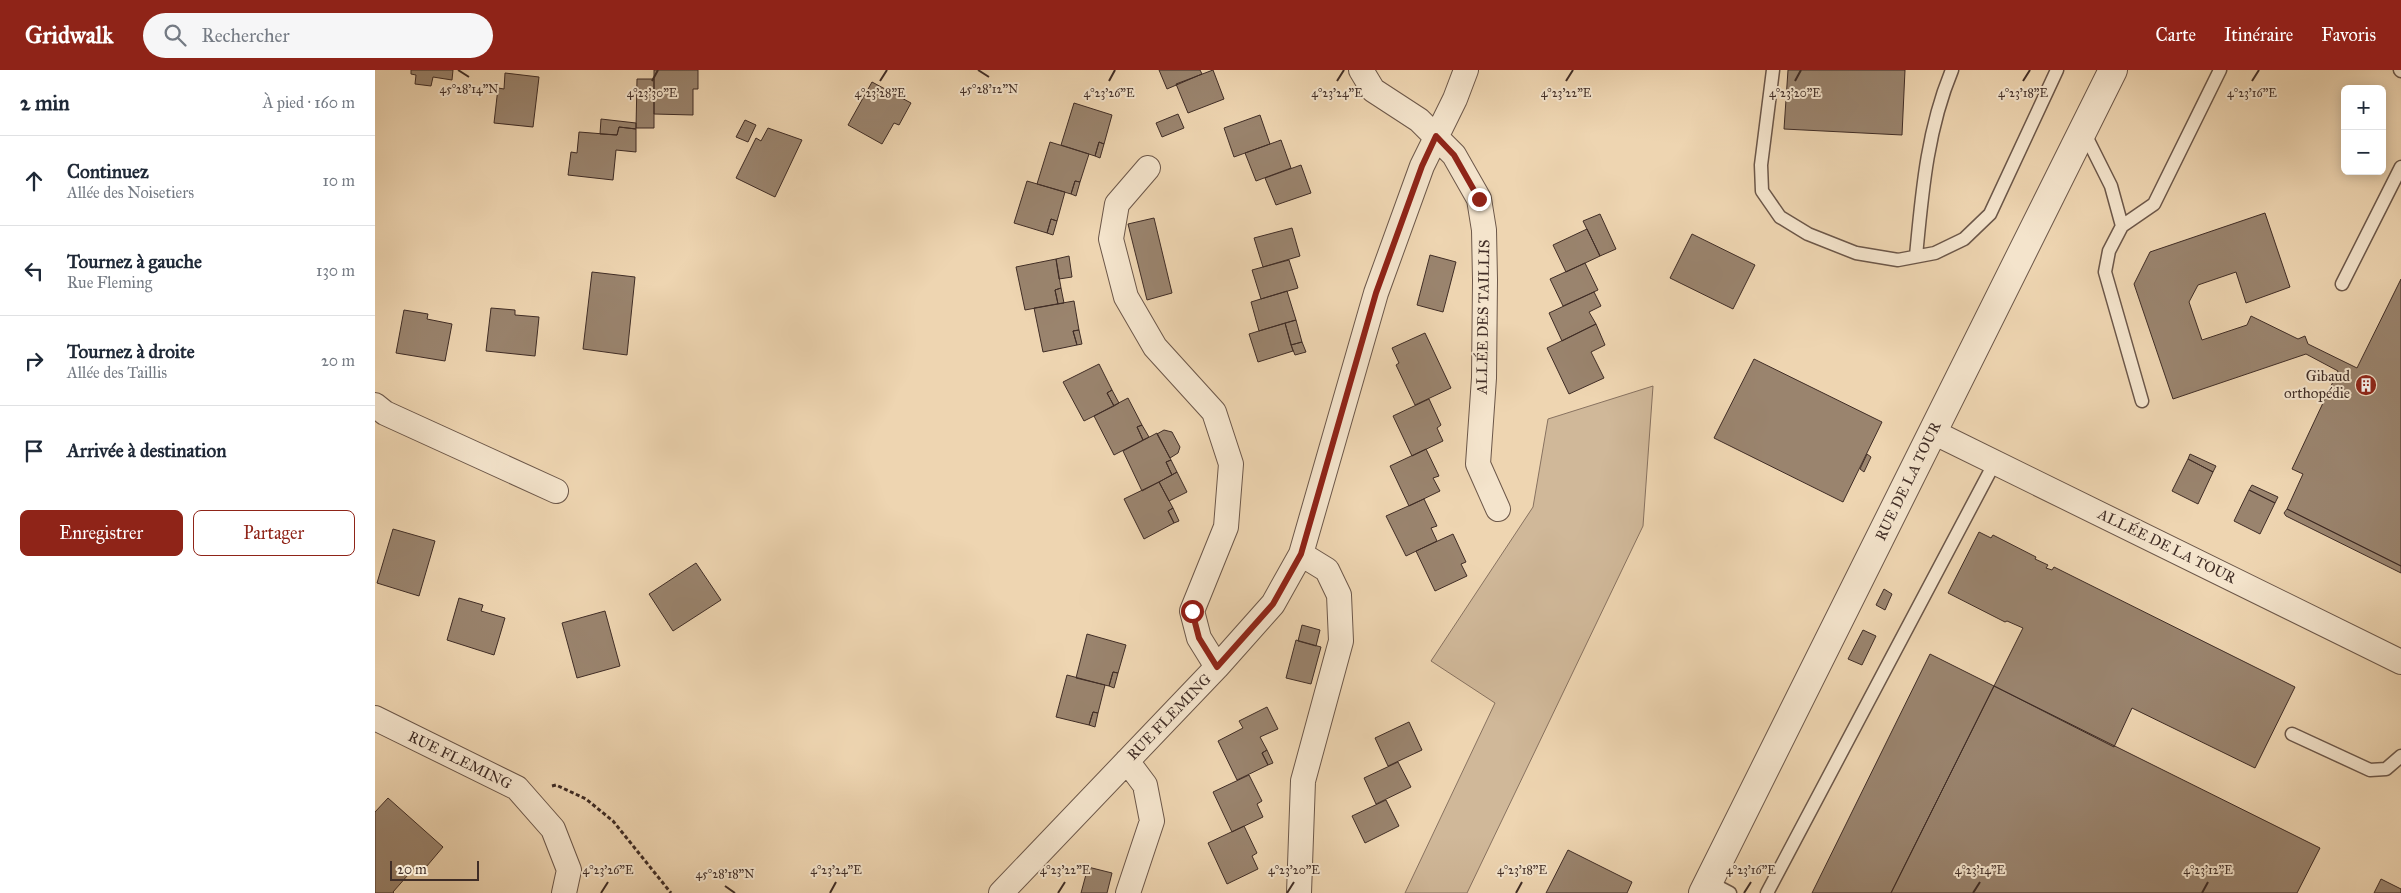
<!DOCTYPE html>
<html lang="fr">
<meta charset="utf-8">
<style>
body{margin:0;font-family:"IM FELL Great Primer",serif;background:#f6f6f7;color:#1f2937}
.controls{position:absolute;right:15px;top:15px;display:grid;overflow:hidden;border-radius:8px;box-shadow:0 2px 12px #0003}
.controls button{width:45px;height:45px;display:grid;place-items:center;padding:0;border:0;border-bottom:1px solid #e0e1e3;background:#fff;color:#1f2937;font:25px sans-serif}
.scale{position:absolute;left:15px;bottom:12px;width:89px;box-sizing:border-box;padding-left:5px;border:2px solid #402d26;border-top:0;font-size:14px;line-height:18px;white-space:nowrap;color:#402d26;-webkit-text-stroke:4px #f4e4cc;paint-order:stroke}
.stop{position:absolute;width:15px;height:15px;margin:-11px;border:4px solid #8f2418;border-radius:50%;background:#fff}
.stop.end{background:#8f2418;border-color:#fff;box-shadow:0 1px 5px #0008}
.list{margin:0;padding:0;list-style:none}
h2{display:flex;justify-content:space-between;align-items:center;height:65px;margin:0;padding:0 20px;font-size:21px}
h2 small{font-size:16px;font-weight:400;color:#747a83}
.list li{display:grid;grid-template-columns:32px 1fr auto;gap:15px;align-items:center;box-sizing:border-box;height:90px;padding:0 20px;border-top:1px solid #e0e1e3}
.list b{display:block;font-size:19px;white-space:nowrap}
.list p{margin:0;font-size:16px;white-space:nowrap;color:#747a83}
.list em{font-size:16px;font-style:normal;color:#747a83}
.actions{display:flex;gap:10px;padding:15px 20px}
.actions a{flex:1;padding:11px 0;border:1px solid #8f2418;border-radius:8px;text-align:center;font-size:18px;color:#8f2418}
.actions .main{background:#8f2418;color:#fff}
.icon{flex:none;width:28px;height:28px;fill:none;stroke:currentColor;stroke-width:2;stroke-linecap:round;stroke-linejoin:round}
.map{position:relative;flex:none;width:2026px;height:823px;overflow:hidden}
header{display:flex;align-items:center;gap:30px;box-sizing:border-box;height:70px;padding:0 25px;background:#8f2418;color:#fff}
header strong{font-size:24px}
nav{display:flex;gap:28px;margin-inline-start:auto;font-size:18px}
.search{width:350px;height:45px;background:#f6f6f7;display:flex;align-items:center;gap:12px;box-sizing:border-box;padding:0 18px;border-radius:28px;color:#747a83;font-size:19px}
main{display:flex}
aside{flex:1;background:#fff}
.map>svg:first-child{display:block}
</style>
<header>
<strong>Gridwalk</strong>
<div class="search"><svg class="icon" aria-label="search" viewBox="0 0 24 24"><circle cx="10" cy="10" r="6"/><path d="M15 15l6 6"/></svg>Rechercher</div>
<nav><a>Carte</a><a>Itinéraire</a><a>Favoris</a></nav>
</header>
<main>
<aside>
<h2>2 min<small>À pied · 160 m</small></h2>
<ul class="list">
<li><svg class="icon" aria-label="ahead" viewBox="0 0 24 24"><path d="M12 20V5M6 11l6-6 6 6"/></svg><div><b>Continuez</b><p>Allée des Noisetiers</p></div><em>10 m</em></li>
<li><svg class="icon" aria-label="left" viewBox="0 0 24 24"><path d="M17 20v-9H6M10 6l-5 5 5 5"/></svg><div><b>Tournez à gauche</b><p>Rue Fleming</p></div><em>130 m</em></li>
<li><svg class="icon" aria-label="right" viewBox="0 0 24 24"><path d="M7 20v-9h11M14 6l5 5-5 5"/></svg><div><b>Tournez à droite</b><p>Allée des Taillis</p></div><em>20 m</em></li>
<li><svg class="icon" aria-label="arrive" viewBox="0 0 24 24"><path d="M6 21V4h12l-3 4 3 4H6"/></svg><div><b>Arrivée à destination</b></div></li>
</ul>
<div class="actions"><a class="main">Enregistrer</a><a>Partager</a></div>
</aside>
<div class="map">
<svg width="2026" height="823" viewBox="0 0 2026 823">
<rect width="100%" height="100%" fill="#eed5b1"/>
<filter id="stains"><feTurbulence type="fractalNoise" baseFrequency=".004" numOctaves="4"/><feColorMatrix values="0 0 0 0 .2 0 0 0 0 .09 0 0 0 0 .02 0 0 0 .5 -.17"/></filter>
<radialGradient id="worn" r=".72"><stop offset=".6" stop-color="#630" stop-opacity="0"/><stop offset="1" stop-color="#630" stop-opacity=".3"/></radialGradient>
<path fill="#d0b899" stroke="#887260" d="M1278 316 1268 456 1092 823H1030L1120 633 1056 591 1158 437 1173 349Z"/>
<path fill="#9a846e" stroke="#402d26" d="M36 0H78L77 10 58 7 56 16 40 14 41 5 36 4Z
M279 0H323V19H318V45L279 44Z
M784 0H825L827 4 792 19Z
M838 0 849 29 813 43 801 14Z
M1413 0H1530L1527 65 1409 59Z
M130 3 164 7 158 57 119 53 123 18 129 19Z
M262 9H279V58H261Z
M497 12 536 33 524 55 519 53 507 74 473 55Z
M699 33 737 45 729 74 724 72 720 86 686 75Z
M803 44 809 58 787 67 781 53Z
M885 45 895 74 859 87 849 58Z
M226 49 261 53V59L244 57 242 65 225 64Z
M370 50 381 55 373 72 361 67Z
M244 57 261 59V82L241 80 238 110 193 105 196 82 202 83 204 62 242 65Z
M393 58 427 70 400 127 361 108 381 68 386 71Z
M906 70 916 98 881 111 870 83Z
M675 72 714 84 705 112 700 111 696 124 662 114Z
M724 72 729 74 725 88 720 86Z
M926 95 936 123 901 135 890 108Z
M652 111 690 122 682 151 676 149 672 163 639 153Z
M700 111 705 112 701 126 696 124Z
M1890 143 1915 217 1871 233 1861 202 1823 215 1814 232 1827 270 1872 255 1876 246 1923 269 1930 266 1933 274 1982 298 2026 209V496L1912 439 1928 404 1917 399 1963 301 1931 284 1798 329 1759 214 1775 182Z
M1225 144 1241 179 1225 186 1208 151Z
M779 148 797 223 772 230 753 154Z
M676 149 682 151 678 165 672 163Z
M917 158 925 186 888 197 879 168Z
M1212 159 1225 186 1191 202 1178 175Z
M1317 164 1380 195 1358 239 1295 208Z
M1055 185 1081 192 1068 242 1042 235Z
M694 186 697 207 684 209 681 189Z
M681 189 686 218 680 220 683 234 650 240 641 197Z
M914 190 923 218 886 229 877 200Z
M1210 193 1223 220 1188 236 1175 209Z
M217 202 260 207 252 285 208 279Z
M686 218 689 233 683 234 680 220Z
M912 221 921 250 884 261 876 232Z
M1219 222 1226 236 1214 242 1221 254 1187 271 1174 243Z
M699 231 704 260 698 261 702 275 668 282 659 238Z
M116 238 140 240V245L164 247 160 286 111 281Z
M29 240 53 244 52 249 77 254 70 291 21 283Z
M921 250 927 272 916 275 910 253Z
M910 253 918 281 883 292 874 264Z
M1221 254 1230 275 1216 282 1229 308 1194 324 1172 278Z
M704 260 707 274 702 275 698 261Z
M1050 263 1076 318 1040 335 1021 295 1024 293 1017 278Z
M927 272 931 282 920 285 916 275Z
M1379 289 1507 352 1468 432 1339 368Z
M724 294 737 320 732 323 739 336 709 351 688 312Z
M737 320 744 333 739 336 732 323Z
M753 328 767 355 762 357 768 370 739 385 719 346Z
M1054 329 1066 355 1062 358 1068 371 1037 386 1018 346Z
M767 355 774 367 768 370 762 357Z
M789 360 797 362 805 377 803 383 795 388 782 364Z
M782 363 796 390 791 392 797 405 767 421 748 381Z
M1051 379 1064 406 1058 408 1065 421 1034 436 1015 396Z
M1492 384 1496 387 1489 402 1485 399Z
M1815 384 1841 396 1838 402 1813 389Z
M1813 389 1838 402 1823 434 1797 421Z
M796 390 802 402 797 405 791 392Z
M802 402 812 422 794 431 784 412Z
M784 412 798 438 793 441 799 453 769 469 749 429Z
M1877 415 1903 427 1900 433 1874 420Z
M1874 420 1900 433 1885 464 1859 451Z
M1049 429 1062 456 1056 458 1062 471 1031 486 1011 446Z
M798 438 804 451 799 453 793 441Z
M1912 439 2026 496V503L1911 446 1909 443Z
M18 459 60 471 44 526 2 513Z
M1604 462 1616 468 1618 465 1661 487 1660 489 1673 495 1671 498 1677 500 1679 497 1920 617 1880 698 1757 638 1739 677 1619 616 1648 558 1632 551 1630 552 1573 523Z
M1078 464 1091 492 1086 494 1092 506 1060 521 1041 481Z
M321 493 346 530 298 561 274 524Z
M1509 519 1517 524 1510 540 1501 535Z
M84 528 108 535 106 541 130 548 119 585 72 570Z
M230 541 245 596 202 608 187 553Z
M927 555 945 560 941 576 923 571Z
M1488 560 1501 566 1487 595 1473 589Z
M712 564 751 575 743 603 738 602 734 616 701 608Z
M921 570 946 577 936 614 911 608Z
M1555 584 1619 616 1516 823H1437Z
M738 602 743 603 739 618 734 616Z
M692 605 730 615 723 643 718 642 714 655 681 647Z
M1619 616 1945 778 1922 823H1516Z
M892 637 903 659 885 667 892 680 887 683 893 695 862 710 843 671 868 658 864 651Z
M718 642 723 643 720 657 714 655Z
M1034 652 1047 680 1013 696 1000 668Z
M892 680 898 693 893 695 887 683Z
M1023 692 1036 717 1001 734 989 708Z
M874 705 887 731 882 734 888 747 857 762 838 722Z
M13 728 68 777 46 803 40 797 18 822 19 823H0V742Z
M1011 730 1024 756 990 773 977 746Z
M869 756 882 783 877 786 883 799 852 814 833 773Z
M1193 780 1257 812 1252 823H1171Z
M713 797 737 803 732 823H706Z
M2006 809 2026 819V823H1999Z"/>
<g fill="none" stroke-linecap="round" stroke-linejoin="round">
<g stroke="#6c5749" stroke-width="15">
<path id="service" d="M1398 0 1386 95 1387 121 1405 147 1433 164 1481 183 1523 190 1560 183 1589 169 1615 144 1682 0
M2025 0 2026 1
M1708 60 1736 116 1747 156 1734 181 1730 202 1767 331
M1747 156 1779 134 1845 0
M1541 186C1547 123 1552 60 1577 0
M1967 214 2026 97
M1917 664 1995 700 2011 699 2026 686
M1334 812 1355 823
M1392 823 1620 392"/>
</g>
<g stroke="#6c5749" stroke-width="26">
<path id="minor" d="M986 0 998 20 1044 50 1079 85 1104 129 1109 160 1110 210 1109 308 1103 394 1123 439
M773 98 742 134 736 169 751 227 780 277 839 342 856 394 851 457 817 541 824 568 842 597
M0 335 10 343 181 421
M1558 362 2026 592
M0 648 142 718 178 759 194 800 189 823
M752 691 770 715 777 751 753 823
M626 823 842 597 898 534 926 484 1001 223 1047 96 1080 29 1091 0
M924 823 928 711 966 571 964 525 952 500 926 484"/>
</g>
<g stroke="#6c5749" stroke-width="30">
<path id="tertiary" d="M1328 823 1738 0"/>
</g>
<path stroke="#402d26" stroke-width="3" stroke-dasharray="4 2.5" stroke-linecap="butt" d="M177 716 181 715 211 729 238 751 296 823"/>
<use href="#service" stroke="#f4e4cc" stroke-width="12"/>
<use href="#minor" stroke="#f4e4cc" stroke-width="24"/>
<use href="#tertiary" stroke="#f4e4cc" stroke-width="28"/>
</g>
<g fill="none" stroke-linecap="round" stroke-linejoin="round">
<path stroke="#8f2418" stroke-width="6" d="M817 541 824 568 842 597 898 534 926 484 1001 223 1047 96 1061 66 1079 85 1104 129"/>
</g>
<path fill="none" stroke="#402d26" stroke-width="2" d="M83 0 94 7M603 0 614 7M277 11 283 0M505 11 512 0M734 11 740 0M962 11 969 0M1191 11 1198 0M1420 11 1426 0M1648 11 1655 0M1877 11 1884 0M350 816 360 823M226 823 233 812M455 823 461 812M683 823 690 812M912 823 919 812M1141 823 1147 812M1369 823 1376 812M1598 823 1605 812M1827 823 1833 812"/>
<defs>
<g id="building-disc" transform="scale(1.125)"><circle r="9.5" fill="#8f2418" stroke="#f4e4cc"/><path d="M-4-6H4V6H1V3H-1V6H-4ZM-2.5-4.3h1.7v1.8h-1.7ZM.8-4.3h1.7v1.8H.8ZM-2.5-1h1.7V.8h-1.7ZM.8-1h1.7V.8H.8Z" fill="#fff"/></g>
</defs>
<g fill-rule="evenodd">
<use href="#building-disc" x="1991" y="315"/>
</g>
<g text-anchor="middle" stroke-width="4" stroke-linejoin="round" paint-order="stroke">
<g font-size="15" fill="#402d26" stroke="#f4e4cc">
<text transform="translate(1108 247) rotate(-89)" y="5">ALLÉE DES TAILLIS</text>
<text transform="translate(1533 411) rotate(-64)" y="5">RUE DE LA TOUR</text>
<text transform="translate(1792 476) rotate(26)" y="5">ALLÉE DE LA TOUR</text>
<text transform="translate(794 647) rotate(-46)" y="5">RUE FLEMING</text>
<text transform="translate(85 690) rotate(26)" y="5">RUE FLEMING</text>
</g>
<g font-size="15" fill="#402d26" stroke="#f4e4cc" text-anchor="end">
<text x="1975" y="311">Gibaud<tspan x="1975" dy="17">orthopédie</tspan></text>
</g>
</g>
<g font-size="12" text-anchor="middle" fill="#402d26" stroke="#f4e4cc" stroke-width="4" stroke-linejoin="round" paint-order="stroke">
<text x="94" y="23">45°28'14"N</text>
<text x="614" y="23">45°28'12"N</text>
<text x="277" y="27">4°23'30"E</text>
<text x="505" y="27">4°23'28"E</text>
<text x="734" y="27">4°23'26"E</text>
<text x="962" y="27">4°23'24"E</text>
<text x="1191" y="27">4°23'22"E</text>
<text x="1420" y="27">4°23'20"E</text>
<text x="1648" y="27">4°23'18"E</text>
<text x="1877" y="27">4°23'16"E</text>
<text x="233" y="804">4°23'26"E</text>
<text x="461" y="804">4°23'24"E</text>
<text x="690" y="804">4°23'22"E</text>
<text x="919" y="804">4°23'20"E</text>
<text x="1147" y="804">4°23'18"E</text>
<text x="1376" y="804">4°23'16"E</text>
<text x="1605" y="804">4°23'14"E</text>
<text x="1833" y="804">4°23'12"E</text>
<text x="350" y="808">45°28'18"N</text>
</g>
<rect width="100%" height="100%" filter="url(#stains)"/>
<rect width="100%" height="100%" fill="url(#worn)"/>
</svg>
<div class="controls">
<button>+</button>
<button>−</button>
</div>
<div class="scale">20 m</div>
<div class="stop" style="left:817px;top:541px"></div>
<div class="stop end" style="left:1104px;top:129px"></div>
</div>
</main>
